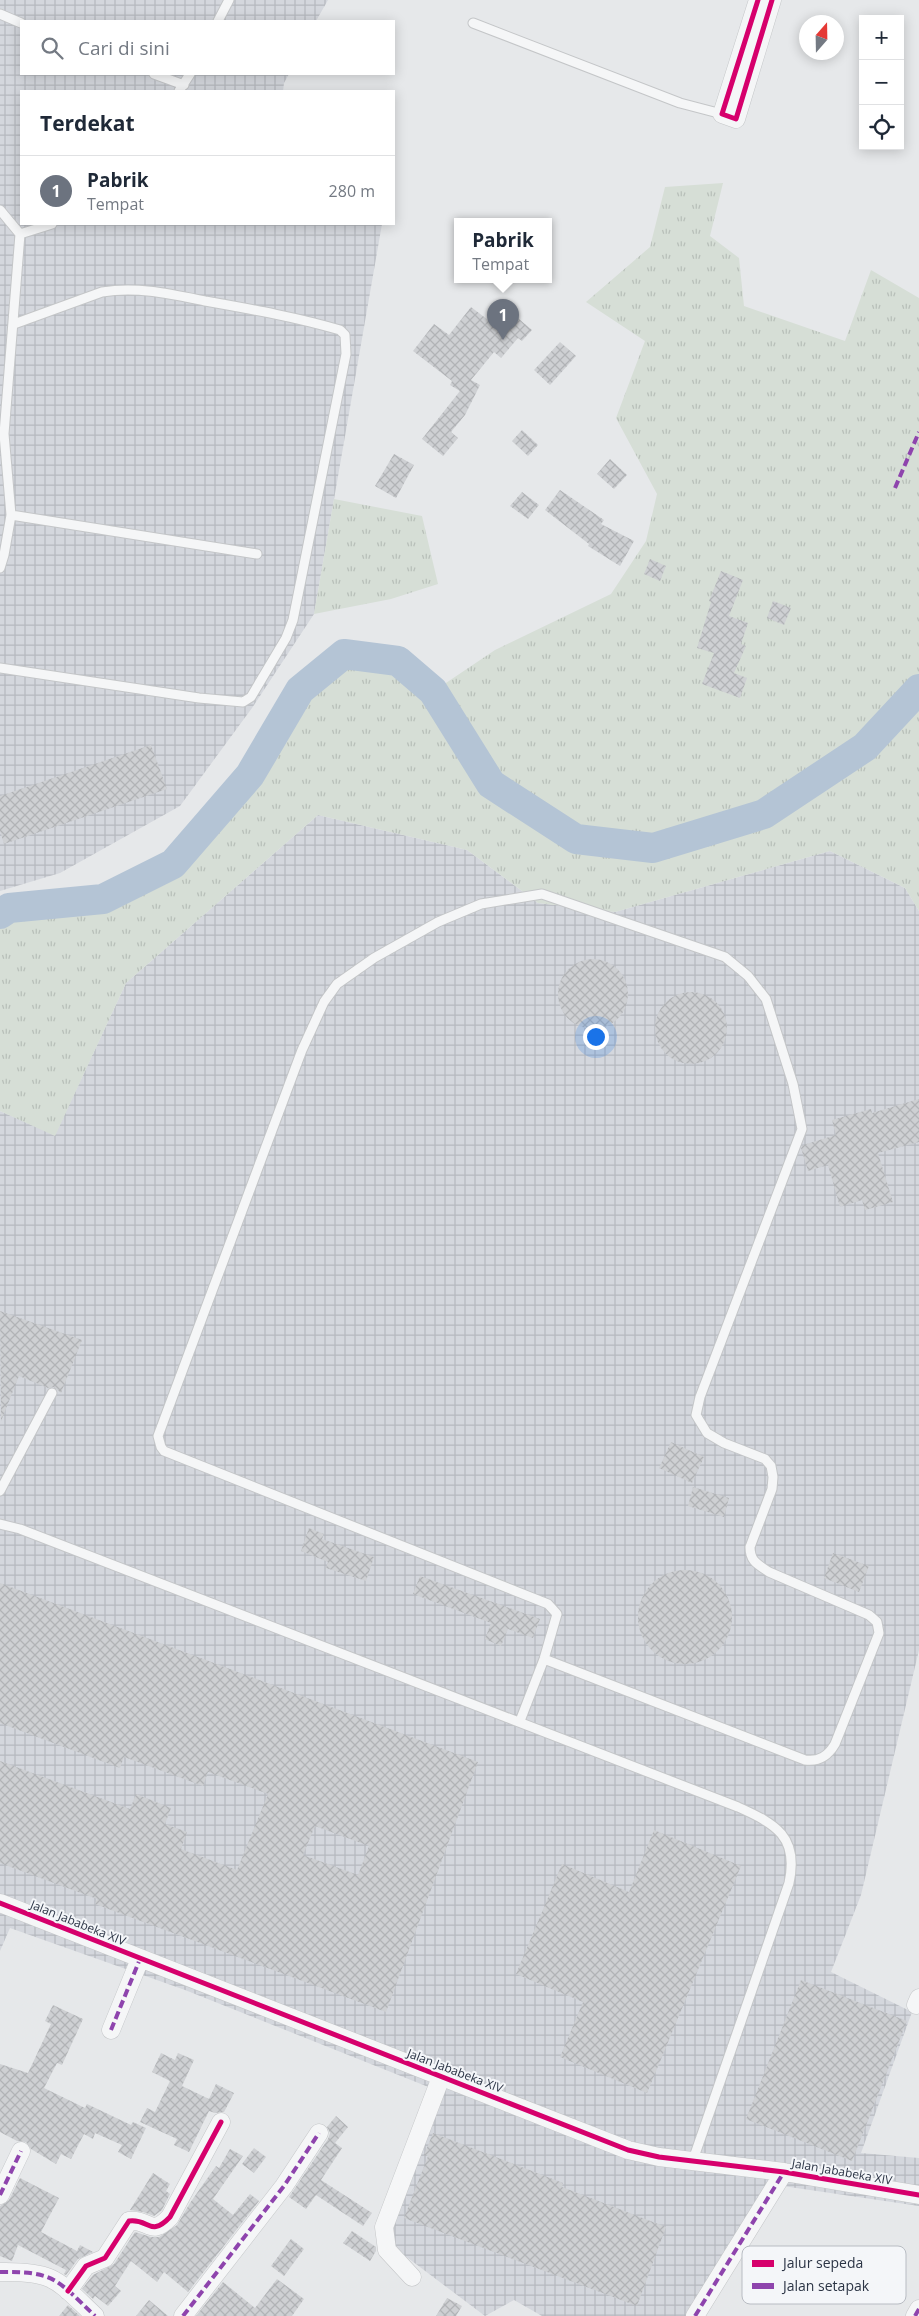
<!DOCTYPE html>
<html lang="id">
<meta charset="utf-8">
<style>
body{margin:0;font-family:"Open Sans",sans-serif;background:#f6f6f7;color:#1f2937}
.controls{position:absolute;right:15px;top:15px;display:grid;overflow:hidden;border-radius:0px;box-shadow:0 2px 12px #0003}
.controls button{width:45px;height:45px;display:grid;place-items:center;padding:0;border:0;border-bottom:1px solid #e0e1e3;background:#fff;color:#1f2937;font:25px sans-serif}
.compass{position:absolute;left:799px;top:15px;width:45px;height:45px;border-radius:50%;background:#fff;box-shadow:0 2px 12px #0003;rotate:20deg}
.you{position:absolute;left:595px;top:1036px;width:18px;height:18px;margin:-12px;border:4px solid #fff;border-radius:50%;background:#1a73e8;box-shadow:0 0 0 8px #1a73e833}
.badge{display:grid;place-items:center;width:32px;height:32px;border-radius:50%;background:#6c737f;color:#fff;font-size:16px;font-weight:700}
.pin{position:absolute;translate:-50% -41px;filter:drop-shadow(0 1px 2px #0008)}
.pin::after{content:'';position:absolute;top:26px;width:18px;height:15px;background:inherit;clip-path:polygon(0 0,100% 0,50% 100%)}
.popup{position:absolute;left:454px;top:218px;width:98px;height:65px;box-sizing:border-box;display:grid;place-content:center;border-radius:0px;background:#fff;filter:drop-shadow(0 1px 4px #0005);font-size:16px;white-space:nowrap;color:#747a83}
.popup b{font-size:19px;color:#1f2937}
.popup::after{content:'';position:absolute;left:50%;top:100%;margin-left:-10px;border:10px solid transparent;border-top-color:#fff}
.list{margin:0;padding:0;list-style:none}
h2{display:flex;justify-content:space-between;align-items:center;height:65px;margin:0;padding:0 20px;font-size:21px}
h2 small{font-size:16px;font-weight:400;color:#747a83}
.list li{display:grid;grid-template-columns:32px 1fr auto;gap:15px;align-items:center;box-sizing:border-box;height:70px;padding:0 20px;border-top:1px solid #e0e1e3}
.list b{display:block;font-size:19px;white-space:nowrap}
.list p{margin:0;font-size:16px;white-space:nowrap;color:#747a83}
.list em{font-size:16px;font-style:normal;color:#747a83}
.icon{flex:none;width:28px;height:28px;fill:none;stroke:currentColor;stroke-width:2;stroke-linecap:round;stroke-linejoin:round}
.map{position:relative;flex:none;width:919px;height:2316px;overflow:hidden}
.search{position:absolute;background:#fff;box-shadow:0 2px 12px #0003;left:20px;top:20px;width:375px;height:55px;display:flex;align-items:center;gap:12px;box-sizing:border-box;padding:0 18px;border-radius:0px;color:#747a83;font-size:19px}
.panel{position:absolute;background:#fff;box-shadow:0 2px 12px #0003;left:20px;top:90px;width:375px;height:135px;border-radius:0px}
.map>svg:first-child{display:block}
</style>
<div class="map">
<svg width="919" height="2316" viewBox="0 0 919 2316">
<defs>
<pattern id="industrial-grid" width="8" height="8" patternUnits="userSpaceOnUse" patternTransform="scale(1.25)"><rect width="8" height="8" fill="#d4d7dd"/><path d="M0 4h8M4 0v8" fill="none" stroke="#b6b9bf"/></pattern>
<pattern id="grass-tufts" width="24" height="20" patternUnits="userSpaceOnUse" patternTransform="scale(1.25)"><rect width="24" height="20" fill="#d6ded6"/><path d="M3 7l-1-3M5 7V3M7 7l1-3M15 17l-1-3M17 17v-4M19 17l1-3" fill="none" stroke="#b8bfb9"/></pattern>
<pattern id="building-cross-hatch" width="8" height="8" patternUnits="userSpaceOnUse" patternTransform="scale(1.25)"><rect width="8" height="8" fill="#ced0d3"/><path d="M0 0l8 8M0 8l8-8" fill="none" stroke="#b1b3b6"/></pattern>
</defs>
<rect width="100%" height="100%" fill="#e6e8ea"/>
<path fill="url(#industrial-grid)" d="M0 0H328L316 21H21V74H289L284 83 283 91H21V224H382L314 614 252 708 180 806 60 873 0 891Z
M318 815 467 850 538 903 615 912 830 851 905 888 919 911V1650L861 1895 831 1972 912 2012 861 2153 919 2158V2206L769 2184 689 2316H542L514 2300 485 2316 388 2243 441 2092 185 1990 10 1928 0 1951V1111L55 1135 126 983Z"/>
<path fill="url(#grass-tufts)" d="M723 183 710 236 739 258 744 306 845 341 871 270 919 298V911L905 888 830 851 615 912 538 903 467 850 318 815 126 983 55 1136 0 1111V914L9 908 103 899 173 864 250 775 300 690 344 654 398 661 434 691 495 650 611 594 646 541 657 494 616 418 645 341 586 302 650 247 665 187Z
M334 499 422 516 438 584 391 599 314 614Z"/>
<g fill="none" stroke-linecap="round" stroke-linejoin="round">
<path stroke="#b4c4d5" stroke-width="30" d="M0 914 9 908 103 899 173 864 250 775 300 690 344 654 398 661 433 691 491 784 576 839 653 848 764 814 865 747 919 689"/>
</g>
<path fill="url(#building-cross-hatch)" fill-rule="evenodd" d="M471 307 500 329 513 314 532 330 522 341 518 338 501 358 494 352 471 380 480 385 465 415 451 432 458 438 443 456 422 439 460 391 450 385 452 381 413 351 434 324 449 335Z
M560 342 576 356 550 385 534 370Z
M522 430 538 445 528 456 512 441Z
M394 454 414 465 396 498 375 486Z
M610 459 627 475 614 489 597 474Z
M560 490 604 520 601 524 634 541 620 566 588 546 589 544 545 510Z
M522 492 539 505 528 519 510 506Z
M650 559 666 566 660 581 644 574Z
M721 571 743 580 729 616 748 623 741 644 746 646 734 673 747 678 740 698 702 684 714 653 697 648 711 602 709 601Z
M773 601 791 608 784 625 767 618Z
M151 745 167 789 4 844 0 831V796Z
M558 994a35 35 0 1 1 70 0a35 35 0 1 1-70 0Z
M655 1028a36 36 0 1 1 72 0a36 36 0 1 1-72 0Z
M919 1099V1142L878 1153 893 1202 865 1210 862 1200 840 1207 828 1165 808 1171 801 1148 803 1145 836 1135 832 1120 871 1109 872 1113Z
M0 1311 82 1340 61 1393 54 1387 48 1388 19 1376 1 1421Z
M671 1442 704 1457 692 1483 659 1468Z
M693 1487 729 1498 724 1517 688 1506Z
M309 1528 324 1534 322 1539 374 1557 366 1581 326 1568 328 1562 301 1551Z
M833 1553 869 1566 859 1592 824 1578Z
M638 1617a47 47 0 1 1 94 0a47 47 0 1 1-94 0Z
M420 1576 540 1619 533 1638 508 1629 501 1646 485 1639 491 1623 413 1594Z
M0 1583 478 1762 386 2012 95 1904 97 1899 0 1863V1761L130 1809 136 1794 171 1808 165 1824 187 1832 181 1849 237 1870 268 1794 208 1772 203 1786 124 1757 120 1768 0 1723ZM315 1826 369 1846 358 1875 303 1855Z
M654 1830 741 1866 647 2093 560 2057 583 2002 516 1974 562 1864 629 1892Z
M801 1980 907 2021 852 2161 746 2119Z
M53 2005 83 2019 62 2065 57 2063 44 2088 85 2108 87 2104 131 2125 133 2122 146 2128 131 2159 118 2152 122 2145 95 2133 93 2139 84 2134 71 2159 61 2154 56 2164 31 2149 26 2142 17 2141 0 2132V2064L28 2073 51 2024 45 2021Z
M161 2053 175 2060 178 2053 194 2060 182 2086 209 2099 216 2084 234 2093 224 2112 215 2113 209 2111 189 2152 174 2145 177 2139 140 2122 147 2108 155 2112 170 2081 152 2072Z
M336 2116 348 2127 335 2143 342 2148 321 2180 372 2213 363 2226 316 2195 306 2209 289 2197 328 2139 330 2133 327 2127Z
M433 2133 563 2183 562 2187 666 2227 637 2306 404 2218 428 2156 424 2155Z
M254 2148 266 2157 254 2173 242 2164Z
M230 2149 243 2156 213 2199 233 2215 250 2194 259 2201 188 2292 164 2272 157 2282 131 2261 115 2286 121 2291 108 2306 95 2296 93 2299 82 2289 93 2275 114 2264 135 2232 151 2237H159L177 2225 190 2203 216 2166 219 2168Z
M153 2173 170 2184 166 2191 170 2194 162 2210 154 2216 143 2212 130 2210Z
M20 2178 59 2198 41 2232 77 2251 80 2245 93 2252 78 2259 66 2275 64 2274 66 2270 18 2245 12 2261 0 2256V2206L9 2200Z
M352 2231 376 2247V2251L370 2261 343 2243Z
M291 2239 304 2249 284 2276 271 2266Z
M277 2279 304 2299 292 2316H196L223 2282 255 2308Z
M447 2298 462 2306 456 2316H436Z
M149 2300 168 2316H136Z
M68 2305 80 2316H59Z"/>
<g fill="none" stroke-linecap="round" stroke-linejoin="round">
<g stroke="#c4c6c8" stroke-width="11">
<path id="lane" d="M0 14 21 23
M218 21 229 0
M473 23 680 103 722 114
M154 74 184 85
M179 91 190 74
M0 210 20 234
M11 515 257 554
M0 568 4 555 11 515 4 434 20 234 52 224
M0 668 199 698 243 702 251 697 286 638 293 620 346 354 345 335 340 330C296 317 250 309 205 301 171 294 137 286 102 292L14 324
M0 1491 52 1393
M0 1524 20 1529 738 1807C776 1824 799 1837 789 1883L693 2160
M520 1721 544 1659 557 1614 548 1604 164 1451 161 1447 158 1436 302 1050 324 1002 337 984 374 958 438 922 481 904 542 894 725 957 748 976 766 999 793 1084 802 1129 700 1397 696 1415 707 1433 724 1443 765 1459 771 1466 773 1477 772 1489 750 1547C750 1561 757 1564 769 1572L869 1615 877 1622 879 1633 835 1744C828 1756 819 1762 805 1760L544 1659"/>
</g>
<g stroke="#c4c6c8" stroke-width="19">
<path id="street" d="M758 0 722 114 736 119 772 0
M0 1903 628 2150 659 2157 784 2172 919 2195
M916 2005 919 1998
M111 2030 140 1959
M0 2195 21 2151
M0 2272C55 2271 57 2280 95 2316
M412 2277 387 2250 384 2227 441 2077
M68 2291 86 2266 105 2258 129 2221C149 2218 150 2238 170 2217L221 2122
M183 2316 284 2186 319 2133
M695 2316 784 2172
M915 2316 919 2309"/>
</g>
<use href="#lane" stroke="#f5f6f7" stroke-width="9"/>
<use href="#street" stroke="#f5f6f7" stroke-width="18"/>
<path stroke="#8e44ad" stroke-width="4" stroke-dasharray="8 4" stroke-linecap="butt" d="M895 488 919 432
M111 2030 140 1959
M0 2195 21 2151
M0 2272C55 2271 57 2280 95 2316
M183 2316 284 2186 319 2133
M695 2316 784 2172
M915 2316 919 2309"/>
<g stroke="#f4f6f9" stroke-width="8">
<path id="cycleway" d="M758 0 722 114 736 119 772 0
M0 1903 628 2150 659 2157 784 2172 919 2195
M68 2291 86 2266 105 2258 129 2221C149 2218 150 2238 170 2217L221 2122"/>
</g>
<use href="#cycleway" stroke="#d6006c" stroke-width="5"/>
</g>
<g text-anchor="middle" stroke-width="4" stroke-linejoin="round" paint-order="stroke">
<g font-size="12" fill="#2b3445" stroke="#f4f6f9">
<text transform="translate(78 1923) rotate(22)" y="4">Jalan Jababeka XIV</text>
<text transform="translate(455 2071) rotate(21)" y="4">Jalan Jababeka XIV</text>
<text transform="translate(842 2172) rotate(10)" y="4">Jalan Jababeka XIV</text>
</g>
</g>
<rect x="742" y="2246" width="164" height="58" rx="8" fill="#f4f6f9" stroke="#b8bcc3" stroke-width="1"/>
<rect x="752" y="2260" width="22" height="7" fill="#d6006c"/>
<rect x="752" y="2283" width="22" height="6" fill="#8e44ad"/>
<g font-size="14" fill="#2b3445">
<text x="783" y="2268">Jalur sepeda</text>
<text x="783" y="2291">Jalan setapak</text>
</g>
</svg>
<div class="controls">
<button>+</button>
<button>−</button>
<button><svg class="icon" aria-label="locate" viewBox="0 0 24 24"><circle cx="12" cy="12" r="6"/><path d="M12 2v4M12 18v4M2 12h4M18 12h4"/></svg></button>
</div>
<svg class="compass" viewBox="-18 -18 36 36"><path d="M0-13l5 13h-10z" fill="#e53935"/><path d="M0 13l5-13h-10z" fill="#747a83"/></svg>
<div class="you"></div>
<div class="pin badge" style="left:503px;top:340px">1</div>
<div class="popup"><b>Pabrik</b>Tempat</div>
<div class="search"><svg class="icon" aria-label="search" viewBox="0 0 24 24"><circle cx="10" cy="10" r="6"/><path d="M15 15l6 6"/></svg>Cari di sini</div>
<section class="panel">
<h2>Terdekat<small></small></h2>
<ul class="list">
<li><span class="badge">1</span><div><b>Pabrik</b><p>Tempat</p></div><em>280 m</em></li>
</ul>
</section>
</div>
